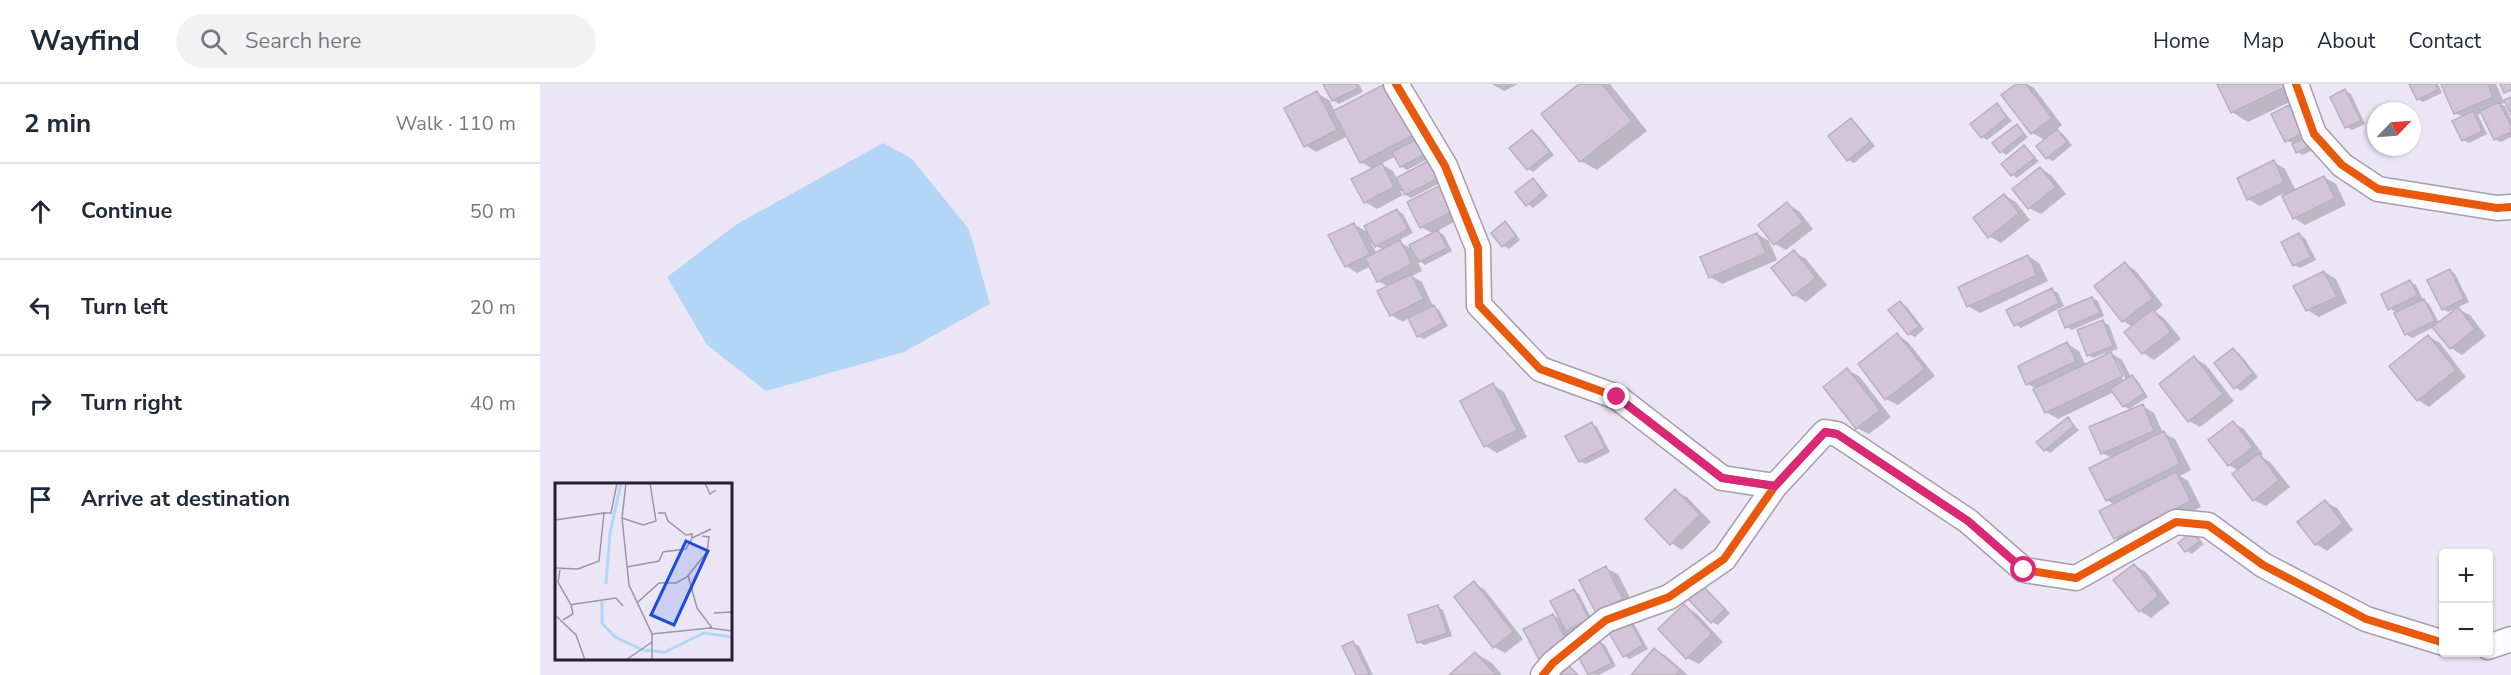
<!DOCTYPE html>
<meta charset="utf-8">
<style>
body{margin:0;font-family:"Nunito Sans",sans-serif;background:#f2f2f3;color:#1f2937}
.controls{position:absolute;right:18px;bottom:18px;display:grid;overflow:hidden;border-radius:6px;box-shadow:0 2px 4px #0004}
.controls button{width:54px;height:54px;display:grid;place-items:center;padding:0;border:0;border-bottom:2px solid #e0e1e3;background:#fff;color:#1f2937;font:30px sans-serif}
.compass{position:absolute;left:1827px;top:18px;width:54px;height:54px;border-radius:50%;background:#fff;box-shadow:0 2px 4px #0004;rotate:65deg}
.stop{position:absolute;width:18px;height:18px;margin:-14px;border:4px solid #db2777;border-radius:50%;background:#fff}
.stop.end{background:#db2777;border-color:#fff;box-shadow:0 2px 6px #0008}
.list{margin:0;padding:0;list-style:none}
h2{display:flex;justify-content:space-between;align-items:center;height:78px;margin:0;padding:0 24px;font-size:26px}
h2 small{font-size:20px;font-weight:400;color:#747a83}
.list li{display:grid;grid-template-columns:39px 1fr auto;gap:18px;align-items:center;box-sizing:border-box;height:96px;padding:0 24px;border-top:2px solid #e0e1e3}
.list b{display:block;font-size:22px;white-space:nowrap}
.list em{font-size:20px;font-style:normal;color:#747a83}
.icon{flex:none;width:33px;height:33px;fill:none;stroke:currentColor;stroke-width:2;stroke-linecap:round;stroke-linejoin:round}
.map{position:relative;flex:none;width:1971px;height:591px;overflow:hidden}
header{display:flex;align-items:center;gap:36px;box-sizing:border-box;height:84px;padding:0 30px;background:#fff;border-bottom:2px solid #e0e1e3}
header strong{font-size:28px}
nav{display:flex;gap:33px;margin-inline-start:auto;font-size:21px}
.search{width:420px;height:54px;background:#f2f2f3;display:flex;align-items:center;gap:15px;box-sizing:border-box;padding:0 21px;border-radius:33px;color:#747a83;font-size:22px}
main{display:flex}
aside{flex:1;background:#fff}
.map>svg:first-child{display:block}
</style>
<header>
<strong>Wayfind</strong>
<div class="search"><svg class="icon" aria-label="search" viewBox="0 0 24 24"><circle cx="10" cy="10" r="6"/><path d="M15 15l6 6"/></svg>Search here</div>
<nav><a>Home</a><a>Map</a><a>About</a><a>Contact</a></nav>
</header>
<main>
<aside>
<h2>2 min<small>Walk · 110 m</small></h2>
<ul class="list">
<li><svg class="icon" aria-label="ahead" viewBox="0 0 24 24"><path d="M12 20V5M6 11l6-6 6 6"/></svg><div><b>Continue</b></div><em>50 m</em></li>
<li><svg class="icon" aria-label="left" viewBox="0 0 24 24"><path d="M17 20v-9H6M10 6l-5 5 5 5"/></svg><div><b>Turn left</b></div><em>20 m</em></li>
<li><svg class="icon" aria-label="right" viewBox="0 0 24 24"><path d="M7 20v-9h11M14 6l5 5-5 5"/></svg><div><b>Turn right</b></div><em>40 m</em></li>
<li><svg class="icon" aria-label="arrive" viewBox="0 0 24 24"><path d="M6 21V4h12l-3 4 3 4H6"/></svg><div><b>Arrive at destination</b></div></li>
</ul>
</aside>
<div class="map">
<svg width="1971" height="591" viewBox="0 0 1971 591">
<rect width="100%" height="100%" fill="#ebe5f6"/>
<path fill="#b4d6f6" d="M343 59 371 74 429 145 450 220 364 268 226 307 167 261 127 193 197 140Z"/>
<path fill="#0003" fill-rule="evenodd" d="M785 0H819L823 8 799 20 793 16Z
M952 0H978L964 7Z
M1041 0H1070L1107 47 1057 86 1041 77Z
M1478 0H1487L1494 4 1522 41 1516 46 1523 50 1532 61 1513 77 1507 74 1505 56 1492 49Z
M1678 0H1763L1768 9 1708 38 1692 28Z
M1871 0H1898L1902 9 1883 18 1878 15Z
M1902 0H1956L1964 18 1971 15V27L1967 18 1961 20 1965 22 1971 35V53L1961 58 1955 55 1943 28 1938 31 1947 50 1929 59 1923 56V33L1915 29Z
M846 1 892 73 867 86 861 82 856 72 841 80 853 87 857 95 892 77 906 96 871 114 865 110V107H860L863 111 837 125 825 118 833 85 821 78 808 52 776 68 765 61 777 9 789 16 795 28Z
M1805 7 1811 10 1825 40 1812 46 1807 43Z
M1457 21 1472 37 1447 56 1442 53Z
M1749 23 1755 26 1778 63 1763 71 1757 68 1754 59 1746 57Z
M1311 36 1316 39 1335 62 1314 79 1308 76Z
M1477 42 1488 53 1466 71 1461 67Z
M992 48 998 51 1014 71 993 88 988 85Z
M1484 63 1499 77 1477 94 1472 91Z
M1734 78 1745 85 1756 107 1784 93 1796 100 1806 121 1765 141 1754 134 1742 110 1720 122 1708 115Z
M1500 84 1511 91 1526 110 1501 130 1489 124Z
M993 96 998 99 1008 112 993 124 987 120Z
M1464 111 1476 118 1490 136 1461 159 1449 152Z
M870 119 927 131 897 147 904 151 912 167 885 181 877 175 882 187 872 192 882 198 893 222 899 226 908 242 884 255 878 252 869 234 863 238 851 231 849 203 838 197 831 182 817 189 806 182 814 140 830 150 857 127 863 130 873 149 857 157 874 166 894 150 881 143ZM831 159 844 166 837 170Z
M1247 120 1259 127 1273 145 1246 166 1235 160Z
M965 139 970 142 980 156 969 165 963 161Z
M1217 150 1229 157 1237 176 1182 200 1170 193Z
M1759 151 1765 154 1776 176 1760 184 1754 181Z
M1254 168 1266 175 1287 201 1266 218 1254 211 1233 184Z
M1488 172 1499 179 1508 197 1440 229 1428 222Z
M1585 180 1596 187 1623 221 1615 228 1624 234 1641 255 1614 276 1603 269 1593 243 1583 237Z
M1910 187 1915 190 1929 218 1908 228 1903 225Z
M1784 188 1796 195 1807 219 1779 233 1767 226Z
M1870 198 1876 201 1883 216 1889 220 1899 239 1918 225 1930 231 1946 252 1922 271 1911 264 1894 243 1872 254 1866 250 1857 229 1849 224Z
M1512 206 1518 209 1524 222 1481 244 1475 240Z
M1552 214 1558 217 1564 232 1532 246 1527 243Z
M1360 219 1366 222 1384 245 1375 253 1369 250Z
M1563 238 1569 241 1578 265 1569 268 1582 276 1591 293 1597 296 1608 313 1589 325 1584 322 1574 308 1518 335 1506 328 1497 305 1488 300 1527 260 1539 267 1546 282 1566 272 1565 269 1553 274 1548 271ZM1574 277H1577L1587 298 1585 300Z
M1357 251 1368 258 1395 292 1358 321 1346 315Z
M1888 252 1900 259 1926 293 1889 323 1878 316Z
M1693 266 1699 269 1718 293 1701 307 1695 303Z
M1654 274 1666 281 1694 317 1660 343 1649 337Z
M1307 286 1319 292 1351 333 1329 350 1317 344Z
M953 301 964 308 987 353 957 369 946 362Z
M1603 322 1614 329 1623 349 1635 355 1651 386 1640 392 1648 397 1661 423 1586 461 1575 454V421L1567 416 1572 374 1562 369Z
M1528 335 1539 346 1510 369 1504 365Z
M1693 339 1704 345 1723 370 1720 372 1730 378 1750 403 1726 422 1714 416 1699 387 1689 381Z
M1052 340 1057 343 1070 368 1046 380 1040 377Z
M1135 407 1147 413 1171 438 1142 466 1131 459Z
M1785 418 1797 424 1813 446 1787 467 1776 460Z
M1653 449 1664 460 1652 470 1646 467Z
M1594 481 1606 488 1630 519 1611 534 1600 527Z
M1066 484 1078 490 1094 522 1057 528Z
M934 499 945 506 983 555 965 569 954 563Z
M1160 501 1190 529 1178 541 1172 538Z
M1034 507 1039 510 1053 538 1033 549 1029 546 1040 568 1059 558 1065 561 1076 582 1059 591 1049 590 1038 568 1011 582 1000 575 1013 531 1023 537Z
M1144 522 1156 529 1183 558 1159 580 1147 574Z
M897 523 903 526 912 552 884 561 879 558Z
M1089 537 1094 540 1108 565 1090 575 1084 572Z
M813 559 819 562 833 591H818Z
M1114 566 1126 572 1148 591H1093Z
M935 569 952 579 962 591H911Z"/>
<path fill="#d4c4d9" stroke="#b9b1bd" stroke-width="1.5" d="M783 0H816L818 4 792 17Z
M845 0 873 51 820 79 793 27Z
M1039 0H1062L1092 37 1040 78 1001 30Z
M1476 0H1486L1512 34 1491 50 1461 11Z
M1677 0H1751L1691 29Z
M1869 0H1895L1898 6 1877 16Z
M1901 0H1948L1953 13 1914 30Z
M1960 0H1971V6L1964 9Z
M1805 5 1821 37 1805 44 1790 13Z
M777 7 797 46 764 63 744 24Z
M1971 13V31L1964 16Z
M1959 18 1971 42V48L1954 56 1940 27Z
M1457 19 1467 33 1441 54 1430 40Z
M1749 21 1763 49 1745 58 1731 30Z
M1933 27 1942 47 1922 57 1912 37Z
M1311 34 1330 58 1307 77 1288 52Z
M1477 40 1484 50 1460 69 1452 59Z
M1517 45 1527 58 1506 75 1496 62Z
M992 46 1010 68 987 86 969 64Z
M1770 52 1774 60 1756 69 1752 60Z
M879 54 887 69 860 83 852 68Z
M1484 61 1495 74 1471 92 1461 80Z
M892 75 901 93 865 111 856 94Z
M1734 76 1744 98 1707 116 1697 94Z
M842 79 854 103 824 119 811 95Z
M1500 83 1516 103 1488 125 1472 105Z
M1784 92 1795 114 1753 135 1742 112Z
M993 94 1003 108 986 122 975 108Z
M903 100 917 125 880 144 867 118Z
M1464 110 1479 129 1448 154 1433 134Z
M1247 118 1263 138 1234 161 1218 141Z
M857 125 868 145 835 163 824 142Z
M965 137 976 152 962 163 951 149Z
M814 139 830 170 805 183 788 151Z
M898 146 907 164 879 178 869 161Z
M1217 149 1226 169 1169 194 1160 173Z
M1759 149 1771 173 1753 182 1741 158Z
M860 156 872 180 837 198 825 174Z
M1254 166 1276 194 1253 212 1231 184Z
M1488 171 1497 191 1427 223 1418 203Z
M1585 178 1613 214 1582 238 1554 202Z
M1910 185 1924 215 1902 226 1887 196Z
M1784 187 1797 213 1766 227 1753 202Z
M871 190 884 215 850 232 837 207Z
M1870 196 1878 211 1848 226 1841 210Z
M1512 204 1519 219 1474 242 1466 226Z
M1552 213 1560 229 1525 244 1518 227Z
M1884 215 1895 237 1865 251 1854 229Z
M1360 217 1379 242 1368 251 1348 226Z
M894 221 903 239 877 253 868 234Z
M1918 223 1935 245 1910 265 1892 243Z
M1613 225 1631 248 1602 270 1584 248Z
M1563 236 1573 262 1547 272 1537 246Z
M1357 249 1385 285 1345 316 1318 280Z
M1888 251 1916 286 1877 317 1849 282Z
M1527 258 1536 277 1486 301 1478 282Z
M1693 264 1713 289 1694 305 1674 279Z
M1571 268 1583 292 1505 329 1493 305Z
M1654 272 1683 310 1648 338 1619 300Z
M1307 284 1340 326 1316 345 1283 303Z
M1592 291 1604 309 1583 323 1570 305Z
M953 299 977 346 944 363 920 317Z
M1603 320 1614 347 1561 370 1549 343Z
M1528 333 1534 342 1504 367 1496 358Z
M1693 337 1713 363 1688 382 1668 356Z
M1052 338 1065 364 1039 378 1025 352Z
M1624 347 1640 380 1566 417 1549 384Z
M1719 369 1739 396 1713 417 1692 390Z
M1636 388 1651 417 1574 455 1559 427Z
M1135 405 1160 431 1130 461 1105 435Z
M1785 416 1803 439 1775 461 1757 438Z
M1653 447 1660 457 1645 468 1638 459Z
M1594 480 1619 512 1599 528 1573 496Z
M1066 482 1083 515 1056 529 1039 496Z
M934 497 973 548 953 564 914 513Z
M1160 499 1185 525 1171 539 1146 513Z
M1034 505 1049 535 1026 547 1010 517Z
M1144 520 1172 550 1146 575 1118 545Z
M898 521 907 549 877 559 868 531Z
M1013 530 1029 561 999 576 983 545Z
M1089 535 1103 561 1083 573 1068 547Z
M1059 556 1072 579 1048 591 1036 568Z
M813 557 829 590 827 591H816L802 562Z
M1114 564 1140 586 1136 591H1091Z
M935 568 956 591H909Z
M1029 582 1038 591H1020Z"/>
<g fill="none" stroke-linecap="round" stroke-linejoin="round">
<g stroke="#a49fac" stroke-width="27">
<path id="minor" d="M856 0 905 82 938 164 939 221 1000 285 1077 313 1182 394 1235 402 1285 348 1297 350 1428 437 1484 486 1536 494 1636 438 1668 441 1723 481 1826 535 1904 559
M1756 0 1774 50 1802 81 1838 105 1957 124 1971 123
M1948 563 1971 555
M1003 591 1013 579 1066 536 1129 513 1184 475 1235 402"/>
</g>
<use href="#minor" stroke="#fcfbfe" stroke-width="24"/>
<g stroke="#fff" stroke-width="11">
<path id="cycleway" d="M856 0 905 82 938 164 939 221 1000 285 1077 313 1182 394 1235 402 1285 348 1297 350 1428 437 1484 486 1536 494 1636 438 1668 441 1723 481 1826 535 1904 559
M1756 0 1774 50 1802 81 1838 105 1957 124 1971 123
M1003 591 1013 579 1066 536 1129 513 1184 475 1235 402"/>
</g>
<use href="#cycleway" stroke="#e8590c" stroke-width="8"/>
</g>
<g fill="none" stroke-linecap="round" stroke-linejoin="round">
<path stroke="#db2777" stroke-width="8" d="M1077 313 1182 394 1235 402 1285 348 1297 350 1428 437 1484 486"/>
</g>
<g transform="translate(15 399)">
<rect width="177" height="177" fill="#ebe5f6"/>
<path fill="none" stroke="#b4d6f6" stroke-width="3" d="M51 101 55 50 66 0M47 118V140L60 154 88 167 110 169 149 150 177 154"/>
<path fill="none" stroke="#9b96a6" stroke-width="1.5" d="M71 0 67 35 74 102 97 151V177M150 0 155 11 161 7M49 30H56L62 0M103 30H110L113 38 131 52 137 51V55L156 46M67 35 88 42 101 38 95 0M0 37 49 30 44 78 23 86 0 85M72 84 104 78 108 69 131 66 137 55M5 87 3 99 16 122M133 92 142 125 157 145M83 119 104 100H121L132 94 152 69 154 54 147 53M159 130 176 129 177 132M0 132 21 152 30 177M8 137 18 131 16 122 20 121 61 115 68 123M97 151 155 145 177 148M71 177 97 159"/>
<path fill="#1d4ed8" fill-opacity="0.15" stroke="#1d4ed8" stroke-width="3" d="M131 58 153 68 119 142 96 132Z"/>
<rect width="177" height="177" fill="none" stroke="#24202d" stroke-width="3"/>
</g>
</svg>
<div class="controls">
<button>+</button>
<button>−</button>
</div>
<svg class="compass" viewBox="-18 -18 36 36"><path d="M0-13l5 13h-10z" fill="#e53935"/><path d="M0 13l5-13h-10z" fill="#747a83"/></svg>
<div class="stop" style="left:1484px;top:486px"></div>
<div class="stop end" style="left:1077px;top:313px"></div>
</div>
</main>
